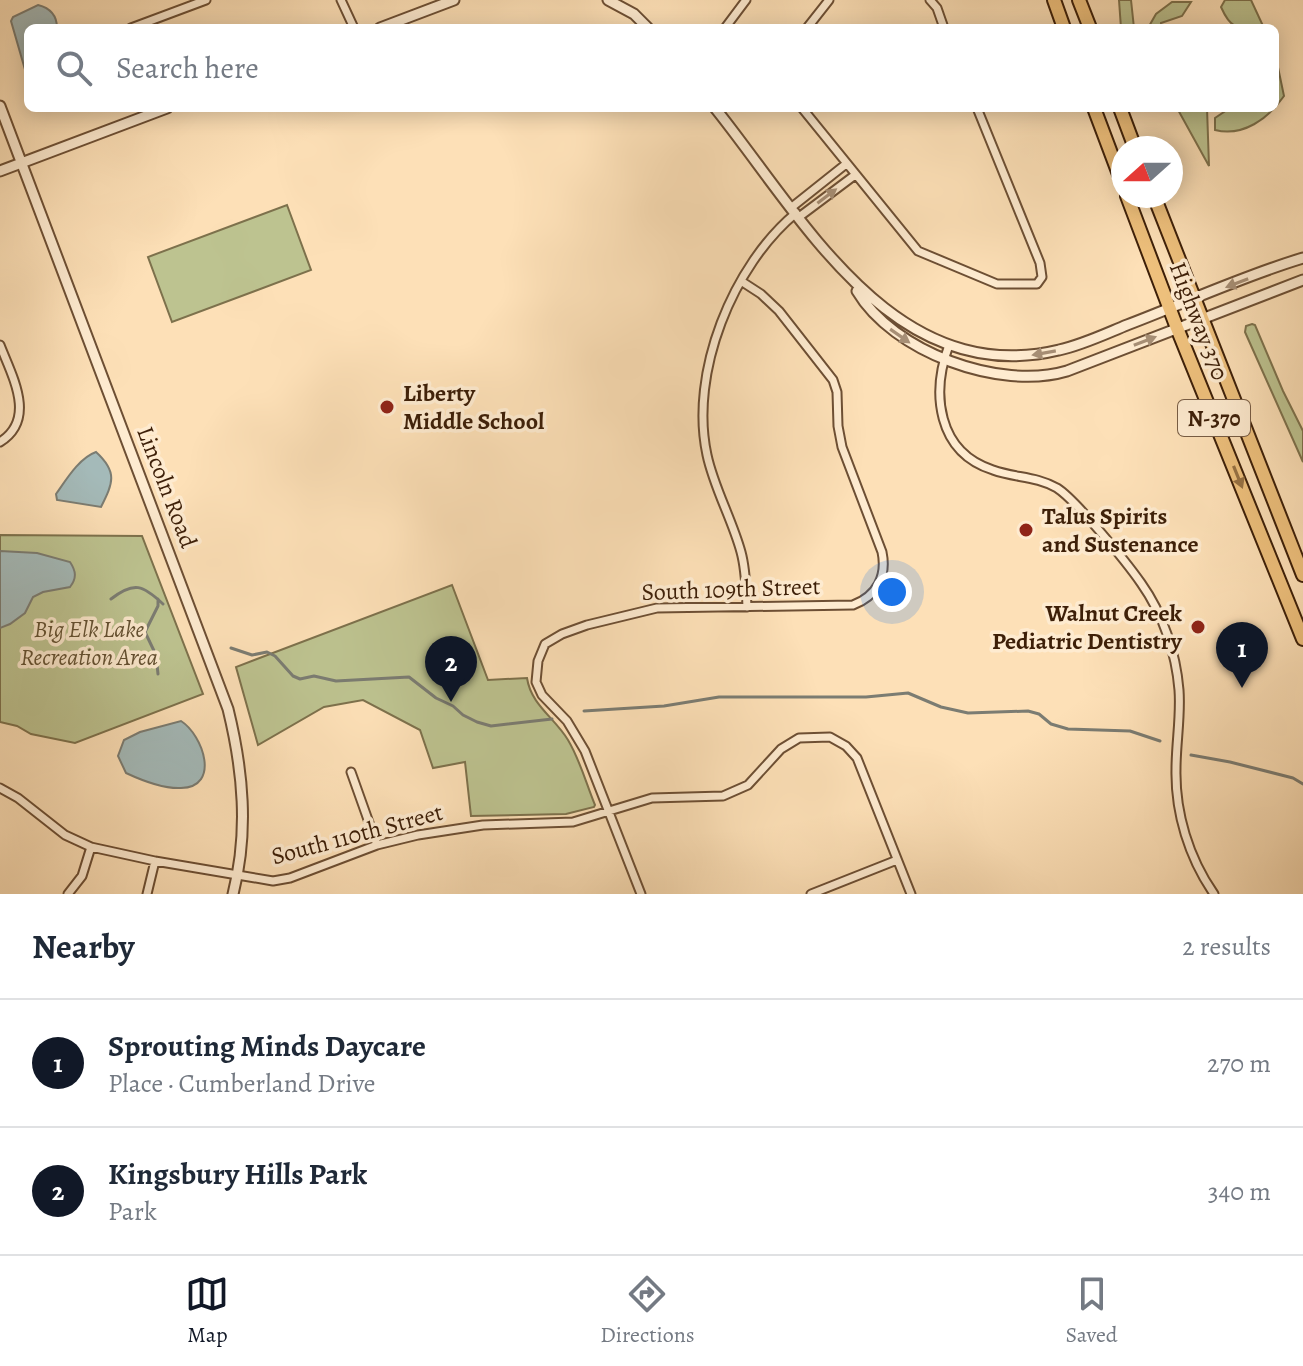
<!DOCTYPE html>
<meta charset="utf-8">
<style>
body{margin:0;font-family:Alegreya,serif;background:#f2f2f3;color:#1f2937}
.compass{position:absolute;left:1111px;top:136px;width:72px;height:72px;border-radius:50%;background:#fff;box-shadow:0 4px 20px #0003;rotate:249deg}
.you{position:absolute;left:892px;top:592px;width:28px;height:28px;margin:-20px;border:6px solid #fff;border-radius:50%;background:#1a73e8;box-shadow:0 0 0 12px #1a73e833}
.badge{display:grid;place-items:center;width:52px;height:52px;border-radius:50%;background:#111827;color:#fff;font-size:26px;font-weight:700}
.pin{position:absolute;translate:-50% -66px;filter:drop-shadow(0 2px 4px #0008)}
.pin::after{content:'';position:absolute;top:42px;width:28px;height:24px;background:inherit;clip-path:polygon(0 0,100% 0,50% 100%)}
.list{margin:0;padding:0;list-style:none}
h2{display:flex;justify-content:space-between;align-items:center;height:104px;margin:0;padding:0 32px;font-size:34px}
h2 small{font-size:26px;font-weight:400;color:#747a83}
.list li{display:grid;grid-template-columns:52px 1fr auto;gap:24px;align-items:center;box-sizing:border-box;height:128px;padding:0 32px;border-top:2px solid #e0e1e3}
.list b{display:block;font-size:30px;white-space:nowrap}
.list p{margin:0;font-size:26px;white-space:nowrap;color:#747a83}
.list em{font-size:26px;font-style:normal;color:#747a83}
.icon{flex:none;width:44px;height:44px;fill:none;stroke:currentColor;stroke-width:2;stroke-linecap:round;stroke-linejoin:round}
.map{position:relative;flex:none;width:1303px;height:894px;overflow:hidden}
.search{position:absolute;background:#fff;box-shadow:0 4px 20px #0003;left:24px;right:24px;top:24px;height:88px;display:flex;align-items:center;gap:20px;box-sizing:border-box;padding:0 28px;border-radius:12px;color:#747a83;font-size:30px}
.sheet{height:360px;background:#fff}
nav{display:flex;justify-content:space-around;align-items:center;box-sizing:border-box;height:112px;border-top:2px solid #e0e1e3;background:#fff;font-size:22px;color:#747a83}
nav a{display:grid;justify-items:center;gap:4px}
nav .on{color:#111827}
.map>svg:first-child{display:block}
</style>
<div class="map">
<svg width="1303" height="894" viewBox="0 0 1303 894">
<rect width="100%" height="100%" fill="#fde0b7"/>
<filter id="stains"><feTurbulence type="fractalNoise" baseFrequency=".0025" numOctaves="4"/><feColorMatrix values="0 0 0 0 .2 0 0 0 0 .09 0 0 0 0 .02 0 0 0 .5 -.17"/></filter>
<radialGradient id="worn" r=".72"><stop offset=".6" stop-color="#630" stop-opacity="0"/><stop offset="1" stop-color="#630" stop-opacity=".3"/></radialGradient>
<path fill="#bdc390" stroke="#7d714c" stroke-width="2" d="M1119 0H1131L1134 28H1121Z
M1225 0H1251L1264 28C1239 28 1232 32 1221 7Z
M1172 2H1191L1182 16 1161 23V28H1148L1156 14Z
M1275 53 1284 96C1268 119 1243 137 1215 130V118L1227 110 1275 108Z
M1177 108H1207L1209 166Z
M287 205 311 270 172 322 148 257Z
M1252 324 1255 325 1283 391 1303 431V462L1245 332 1246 326Z
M0 535 142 536 203 694 75 743 31 734 17 726 0 722Z
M452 585 488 680 527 678C531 705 555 718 568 740 580 760 586 783 595 805L594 807 566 814 471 816 465 762 433 768 420 730 363 700 324 707 258 745 236 667Z"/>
<path fill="#a4bab9" stroke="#7b7c72" stroke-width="2" d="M38 5C50 8 57 15 57 28H28V80L11 21 13 17Z
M96 452C118 472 113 483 101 507L57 500 56 494C66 480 79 458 96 452Z
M0 551 37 553 70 562C76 571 77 578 70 587L43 592 33 597 25 613 10 624 0 628Z
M181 721C203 735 221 787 181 788 164 789 141 780 126 773L118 756 124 740 140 732Z"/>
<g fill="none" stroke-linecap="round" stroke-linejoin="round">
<path stroke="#7b7c72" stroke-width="3" d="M111 599C134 581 143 585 163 604
M158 599V606L145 632 156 655 158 674
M231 648 252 655 267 652 275 656 293 676 300 679 314 676 336 681 409 677 436 698 453 706 463 715 477 722 491 726 552 719
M584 711 664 706 719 697H866L908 693 941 707 968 713 1028 711 1039 714 1051 724 1068 729 1130 731 1160 741
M1191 755 1230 762 1293 778 1303 784"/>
<g stroke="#6d4f34" stroke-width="11">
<path id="minor" d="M341 0 354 28
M930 0 937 8 944 28
M131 28 206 0
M725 28 746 0
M807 28 829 0
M802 108 918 251 997 284H1037L1042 277 1040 263 977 108
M792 207 846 164
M799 217 855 175
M0 345C12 376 37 419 0 442
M949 345C931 393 937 452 993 470 1015 478 1036 476 1057 488 1076 500 1127 563 1141 583 1163 614 1176 653 1179 690 1181 716 1176 743 1176 769 1175 813 1189 858 1214 894
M747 607C746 588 746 570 741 552 732 519 714 488 707 455 689 373 733 265 796 213
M351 772 377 845
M0 788 18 798 65 835 91 847 155 861 273 881 290 878 377 845 418 835 483 825 573 822 652 798 723 796 748 785 781 749 799 738 830 737 846 746 857 758 911 894
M68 894 82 876 91 847
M147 894 155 861
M641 894 585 751 567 721 542 695 536 682 538 661 545 644 562 634 587 625 657 608 853 605C877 596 887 576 882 552L842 447 838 426 837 392 833 380 779 311 761 294 741 281
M811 894 897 860"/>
</g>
<g stroke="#6d4f34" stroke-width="13">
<path id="tertiary" d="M608 0 634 14 648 28
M380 28 454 0
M0 106 228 709C243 770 249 832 233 894
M715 108C802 216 893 390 1059 350 1082 345 1105 334 1127 325 1185 303 1243 276 1303 258
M0 171 167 108
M857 291C893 352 1000 391 1067 371L1303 280"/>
</g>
<g stroke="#3d1f08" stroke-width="16">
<path id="trunk" d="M1054 0 1064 28
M1079 0 1090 28
M1094 108 1123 185
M1120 108 1135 148
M1127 196 1177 328 1303 639
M1154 196 1303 575"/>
</g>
<use href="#minor" stroke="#feebd0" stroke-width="7"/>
<use href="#tertiary" stroke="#feebd0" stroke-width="9"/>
<use href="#trunk" stroke="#eec07c" stroke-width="12"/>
</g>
<defs><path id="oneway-solid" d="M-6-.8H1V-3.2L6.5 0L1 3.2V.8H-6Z" transform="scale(2)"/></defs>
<g fill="#a78f76">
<use href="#oneway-solid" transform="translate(827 196) rotate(-37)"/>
<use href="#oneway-solid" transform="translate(1237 283) rotate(159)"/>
<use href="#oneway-solid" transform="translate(900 336) rotate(35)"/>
<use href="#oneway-solid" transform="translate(1145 341) rotate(-21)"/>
<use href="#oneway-solid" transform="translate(1044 353) rotate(170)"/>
</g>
<use fill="#967042" href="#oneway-solid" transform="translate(1238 477) rotate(68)"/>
<g fill="#8f2418" stroke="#feebd0" stroke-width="3">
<circle cx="387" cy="407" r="8"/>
<circle cx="1026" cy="530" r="8"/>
<circle cx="1198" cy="627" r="8"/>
</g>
<g text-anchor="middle" stroke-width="7" stroke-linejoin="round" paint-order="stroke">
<rect fill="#feebd0" stroke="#775c44" stroke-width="2" x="1178" y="400" width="72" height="36" rx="6"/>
<g font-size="22" font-weight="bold" fill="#3d1f08">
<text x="1214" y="426">N-370</text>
</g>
<g font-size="24" fill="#3d1f08" stroke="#feebd0">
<text transform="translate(1199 321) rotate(69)" y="8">Highway 370</text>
<text transform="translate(167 487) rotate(69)" y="8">Lincoln Road</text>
<text transform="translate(731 589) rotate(-2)" y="8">South 109th Street</text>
<text transform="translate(357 834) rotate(-15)" y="8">South 110th Street</text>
</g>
<g font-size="24" font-weight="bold" fill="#3d1f08" stroke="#feebd0" text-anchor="start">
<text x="403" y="401">Liberty<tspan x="403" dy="28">Middle School</tspan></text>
<text x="1042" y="524">Talus Spirits<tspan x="1042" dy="28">and Sustenance</tspan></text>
<text x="1182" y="621" text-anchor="end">Walnut Creek<tspan x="1182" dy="28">Pediatric Dentistry</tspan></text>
</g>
<g font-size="24" font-style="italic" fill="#635031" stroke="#feebd0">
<text x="89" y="637">Big Elk Lake<tspan x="89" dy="28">Recreation Area</tspan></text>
</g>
</g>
<rect width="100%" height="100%" filter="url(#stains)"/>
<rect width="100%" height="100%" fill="url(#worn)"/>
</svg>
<svg class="compass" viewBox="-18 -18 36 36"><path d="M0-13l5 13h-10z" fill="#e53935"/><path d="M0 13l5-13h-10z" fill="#747a83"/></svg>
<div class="you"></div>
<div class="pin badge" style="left:1242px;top:688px">1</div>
<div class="pin badge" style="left:451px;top:702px">2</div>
<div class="search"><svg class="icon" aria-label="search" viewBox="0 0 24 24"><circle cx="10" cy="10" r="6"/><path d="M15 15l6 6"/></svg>Search here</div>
</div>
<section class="sheet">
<h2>Nearby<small>2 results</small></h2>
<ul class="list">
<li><span class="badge">1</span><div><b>Sprouting Minds Daycare</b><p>Place · Cumberland Drive</p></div><em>270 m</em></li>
<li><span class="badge">2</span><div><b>Kingsbury Hills Park</b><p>Park</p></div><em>340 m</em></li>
</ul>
</section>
<nav>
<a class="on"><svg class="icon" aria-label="map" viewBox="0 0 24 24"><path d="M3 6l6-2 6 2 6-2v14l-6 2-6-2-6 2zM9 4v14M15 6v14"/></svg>Map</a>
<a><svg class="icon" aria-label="directions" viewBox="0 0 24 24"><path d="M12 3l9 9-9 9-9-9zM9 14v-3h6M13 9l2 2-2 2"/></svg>Directions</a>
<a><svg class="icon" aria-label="saved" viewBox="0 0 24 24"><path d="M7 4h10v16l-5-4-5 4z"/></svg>Saved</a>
</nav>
